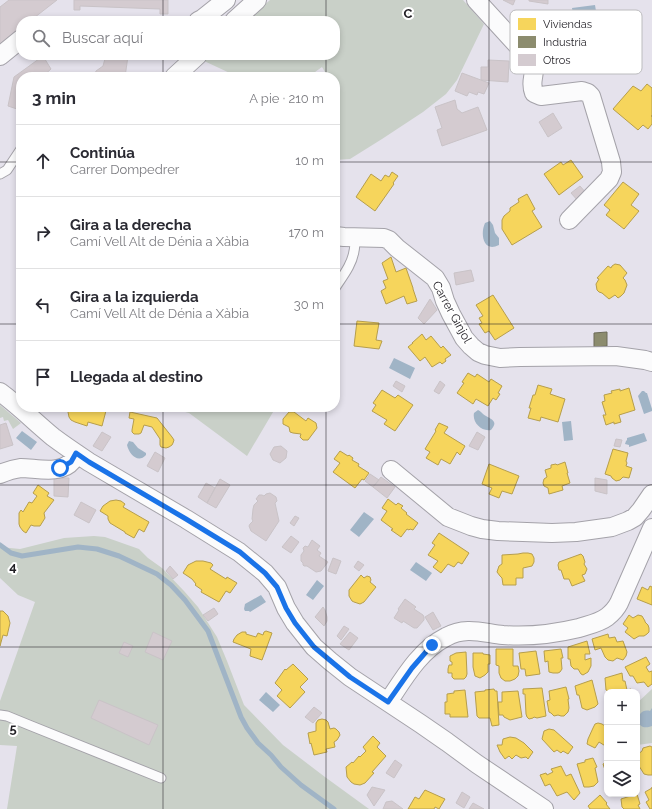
<!DOCTYPE html>
<html lang="es">
<meta charset="utf-8">
<style>
body{margin:0;font-family:Raleway,sans-serif;background:#f2f2f3;color:#2b2b33}
.controls{position:absolute;right:12px;bottom:12px;display:grid;overflow:hidden;border-radius:8px;box-shadow:0 2px 6px #0003}
.controls button{width:36px;height:36px;display:grid;place-items:center;padding:0;border:0;border-bottom:1px solid #e1e1e2;background:#fff;color:#2b2b33;font:20px sans-serif}
.stop{position:absolute;width:12px;height:12px;margin:-9px;border:3px solid #1a73e8;border-radius:50%;background:#fff}
.stop.end{background:#1a73e8;border-color:#fff;box-shadow:0 1px 4px #0008}
.list{margin:0;padding:0;list-style:none}
h2{display:flex;justify-content:space-between;align-items:center;height:52px;margin:0;padding:0 16px;font-size:17px}
h2 small{font-size:13px;font-weight:400;color:#7c7c81}
.list li{display:grid;grid-template-columns:26px 1fr auto;gap:12px;align-items:center;box-sizing:border-box;height:72px;padding:0 16px;border-top:1px solid #e1e1e2}
.list b{display:block;font-size:15px;white-space:nowrap}
.list p{margin:0;font-size:13px;white-space:nowrap;color:#7c7c81}
.list em{font-size:13px;font-style:normal;color:#7c7c81}
.icon{flex:none;width:22px;height:22px;fill:none;stroke:currentColor;stroke-width:2;stroke-linecap:round;stroke-linejoin:round}
.map{position:relative;flex:none;width:652px;height:809px;overflow:hidden}
.search{position:absolute;background:#fff;box-shadow:0 2px 6px #0003;left:16px;top:16px;width:324px;height:44px;display:flex;align-items:center;gap:10px;box-sizing:border-box;padding:0 14px;border-radius:16px;color:#7c7c81;font-size:15px}
.panel{position:absolute;background:#fff;box-shadow:0 2px 6px #0003;left:16px;top:72px;width:324px;height:340px;border-radius:16px}
.map>svg:first-child{display:block}
</style>
<div class="map">
<svg width="652" height="809" viewBox="0 0 652 809">
<rect width="100%" height="100%" fill="#e5e2ec"/>
<path fill="#c9d0c8" d="M270 0H463L484 24 457 80 446 94 423 112 382 139 350 159 335 160V109L339 96 335 89V77H328L322 67 308 77H235L234 75 202 60 208 55H335V21H246Z
M0 405 21 423 13 429 8 420 4 421 3 417 0 418Z
M166 407H276L247 456 189 413Z
M94 536 105 537 139 549 148 558 162 568 184 591 198 607 217 637 227 661 244 705 283 745 325 777 369 809H7L17 746 0 745V701L35 602 18 595 0 578V547L20 549 64 538Z
M652 689V743L637 745V703Z"/>
<path fill="#a0b4c6" d="M595 5 597 17 574 20 572 8Z
M490 221 493 225 495 233 499 238V245C483 253 480 234 485 223Z
M394 358 415 368 410 379 389 368Z
M642 391H644L646 393H647L652 409V411L644 414 638 396Z
M478 410C482 412 482 414 486 416 493 420 498 422 491 430 481 432 472 422 474 413Z
M571 421 573 440 564 441 562 422Z
M22 431 37 442 31 450 16 438Z
M644 433 647 441 629 447V445L625 444 626 441 627 440V438Z
M129 441 133 442 138 448 146 453V455C138 464 129 454 127 445Z
M364 512 374 519 359 537 350 530Z
M416 562 432 573 426 581 410 570Z
M317 580 324 586 313 600 306 595Z
M261 595 266 602 250 612 249 611H245L244 609 245 604Z
M266 692 280 705 273 712 259 700Z
M652 708V726C633 733 635 707 650 711Z"/>
<path fill="#f6d55c" stroke="#b69e4c" d="M647 84 652 88V115L651 116 652 117V124L648 129 643 125 638 130 613 109 633 86 641 91Z
M571 160 583 177 559 195 544 174 561 162 563 165Z
M392 172 398 176 393 183 394 184 375 211 356 197 371 174 381 181 385 175 389 177Z
M623 182 639 194 631 205 639 211 624 229 606 215 610 210 604 205Z
M527 194 535 209 532 211 542 227 512 245 502 229V220L504 216 510 211V208L519 202 518 199Z
M391 257 396 272 406 268 413 288V289L417 301 407 304 404 296 386 304 381 291 386 288 383 281 388 279 382 263Z
M615 264 620 265 627 273 623 278 625 280 627 285 624 293 621 296 618 298 615 295 609 299 602 293 599 292 597 290 596 284 599 279 597 278 608 266 611 268 612 266Z
M493 295 514 328 495 340 489 331 485 333 479 324 482 323 479 318 483 316 476 305Z
M357 321 379 323 376 340 382 341 379 349 354 346Z
M422 334 426 340 431 336 441 348 443 346 451 355 445 359 446 361 442 364 440 362 432 367 425 357 420 361 408 347 413 343H412Z
M468 373 475 377 477 374 489 382 491 379 502 386 498 393 500 394 496 400 493 398 488 406 476 399 473 404 457 393 464 383 462 382Z
M538 385 552 389 550 394 565 399 558 422 541 417 540 421 528 418 531 408H529L533 395H535Z
M629 388 635 410 619 415 621 422 614 424V422L606 425 603 415H606L602 402 605 401 604 395 612 393 611 391 620 389V391Z
M382 390 395 398 398 395 413 405 395 431 384 424 387 420 372 411 376 405 373 403Z
M70 407H107L102 426 88 422 87 426 75 422 71 420 69 417 68 412Z
M130 412 157 418 172 437 174 440 173 443 172 445 169 447 166 448 161 447 160 445V439L152 427 144 425 141 433 139 434H134L132 432V430L134 419 129 418Z
M289 412H294L306 421 308 418 316 423 317 428 308 440H303L300 437 301 434 293 433 290 432 289 427 283 424V419Z
M439 423 448 427 444 433 465 446 460 455 457 452 450 464 441 459 438 465 426 458 430 452 425 449 436 431 435 430Z
M613 449 628 453 626 461 627 463 626 466 632 468 629 478 623 477 620 480 616 481 612 478 611 476 605 474Z
M340 451 348 456 349 455 353 458 352 460 359 464 358 466 369 473 364 480 362 479 355 488 333 472 340 463 334 459Z
M565 462 568 473H567L570 483 562 486 563 490 549 494 548 488 544 486 543 483 544 479 547 477 545 470 551 468V465L556 464 557 465Z
M489 464 519 476 512 494 502 491 499 498 489 494 492 488 482 484Z
M38 485 49 493 47 496 54 500 44 513 45 518 40 526H34L31 525 26 533 23 531 20 527 19 524V513L21 510 23 512 29 502 32 503 37 496 33 493Z
M388 499 396 505 398 503 403 506 401 508 407 513 406 514 418 523 413 530 410 529 409 530 407 529 401 537 391 530 393 529 381 520 387 511 382 508Z
M116 500 121 501 125 504 123 507 149 522 144 532 139 529 134 538 125 533V532L110 523 108 519V516L100 511 103 506 110 501Z
M439 533 469 553 462 564 458 562 454 567 448 564 441 573 433 567 438 561 428 555 435 545 432 543Z
M523 553H528L532 554 534 558V562L532 566 523 568V578H516V585H503L502 578 500 576 497 572 499 566 502 564V555L518 554Z
M581 554 583 556 585 562 584 564 587 569 585 574 582 575 585 581 572 586 569 579H564L561 570H559L558 565 559 562Z
M196 561H203L211 563 213 565 210 569 226 579 227 577 237 583 230 593 226 591 219 602 201 592 202 590 195 585 196 584 192 579 183 573 188 565Z
M361 575 364 578 367 576 370 577 371 580 370 582 376 587 364 602 360 604 354 602 352 601 349 596V590Z
M650 586 652 587V605L637 599 642 587 648 590Z
M0 611H3L8 616 10 623 7 636 3 635 0 646Z
M629 615 633 618 638 615 642 616 645 621V622L648 625 649 628V632L647 634 644 636H639L634 639 625 632 628 628 623 624Z
M266 631 272 633 262 660 250 656 251 649 233 642 234 639 237 635 242 632H246V634L256 637 258 633 263 635 264 632Z
M608 634 609 638 615 637 617 642 623 641 627 652 626 656 623 660 617 658 613 661 608 660 605 657 601 648 595 650 592 639Z
M587 641 590 654H585V660L591 658V666L588 672 583 675 581 674 578 669H574L571 666 570 659H568V647Z
M496 649H513V666H518L519 671 518 676 515 679 510 681H505L501 678 499 673V666L496 665Z
M561 649 563 658H561L562 669 560 672 558 673H553L549 672 548 661 545 662 544 651Z
M536 651 540 674 526 676 525 669H521L519 653Z
M466 652 467 674 466 677 464 679H454L452 677V673H448V669L449 665H452V662L450 661V656L456 653Z
M473 653H483V654L490 655V664H488V672L485 675 480 678 475 676 473 667Z
M646 657 650 664 646 667 649 672 652 671V684L648 687 644 682 637 683 633 676H630L625 667Z
M293 664 308 679 300 687 305 692 290 708 277 696 282 690 275 683 285 669 286 670Z
M622 673 623 681H625L627 690 631 689V692H608V691L606 690 605 678Z
M592 680 598 704 595 707 587 710 582 708 579 695H577L575 686Z
M566 687 569 699H568L569 708 568 712 564 716H561L558 715 554 716 551 713 549 712 547 701 550 700 549 691Z
M542 688 546 716 537 718 534 717 533 718 529 719 527 717 526 714 525 694H523V689Z
M494 689 495 691H497L499 725 492 726 490 718H479L477 716 475 692 485 691V690Z
M465 690 468 717H450V714H445V702H447V694L454 693V691Z
M518 691 522 717 510 720 504 717 503 715H499L498 702H502V692Z
M322 719 326 720 328 722 330 729 334 728 336 729 339 732 340 735 337 740 334 742 335 747 326 749 327 752 314 755 311 743 310 744 308 733 316 731V723L318 720Z
M598 723 602 724 605 726 607 730V747L599 742 595 748 587 744 588 739 593 728 595 724Z
M549 729 554 730 573 747 568 754 563 751 561 753 557 750 554 752 542 739 544 731Z
M373 736 380 743 377 747 386 756 372 772 374 773 365 783 360 785 354 784 351 782 347 777 346 767 352 762 353 763 359 756 360 757 366 751 363 747Z
M510 737 516 738 524 743 533 752 528 759 526 757 521 758 516 755 512 759 509 756 505 759 500 752 497 745H502L503 739Z
M650 746 652 747V775H648L644 774 639 766 637 762V755L642 751 643 748Z
M593 758 597 767 595 768 598 782 594 786 589 787H584L577 764 585 762V760Z
M607 762V773H606L603 764Z
M561 766 566 776 571 774 580 793 574 800 567 792 557 796 550 784 545 786 540 775 546 773 547 775 553 772 551 769Z
M652 787V809H650L646 802 649 800 645 792 652 788Z
M425 790 445 799 439 809 435 807 434 809H408L415 797 419 799Z
M637 794 640 804 638 805 640 809H624L622 807 621 799Z
M600 795 607 803 606 804 610 809H590L588 806Z"/>
<path fill="#8c8c6e" stroke="#6c6b58" d="M607 332V346L594 347V333Z"/>
<g fill="none" stroke-linecap="round" stroke-linejoin="round">
<path stroke="#a0b4c6" stroke-width="5" d="M0 545 11 553 22 556 78 547 97 549 119 556 157 574 171 585 185 600 208 631 241 717 247 728 258 743 271 755 281 767 301 785 334 809"/>
</g>
<path fill="#d4cbd0" stroke="#c9c3c7" d="M9 0H57L30 21H21V28L0 44V7Z
M74 0H168V14H160V9L80 6V10H74Z
M503 0H515L513 5Z
M529 0H548V4L529 1Z
M106 55 128 56 125 77H94L96 71 103 66Z
M43 56 51 69 42 77H21V107L17 109 8 106 14 77Z
M488 60 509 61 508 82 481 80V67H488Z
M462 73 489 83 484 94 478 92 477 95 469 92 467 96 455 91Z
M455 100 457 109 462 113 478 107 487 130 442 146 437 130 442 128 435 107Z
M553 113 562 128 548 137 539 122Z
M580 186 587 194 579 202 571 193Z
M471 270 474 281 456 285 454 273Z
M430 299 437 310 424 324 418 318Z
M396 381 405 386 402 392 393 386Z
M440 381 445 385 439 394 434 391Z
M6 423 13 445 0 449V425Z
M102 432 111 437 102 451 93 446Z
M477 432 485 437 478 450 469 446Z
M616 439 622 440 620 447 614 446Z
M281 446 287 451 286 458 280 463 273 460 270 454 274 447Z
M155 452 165 458 158 472 147 466Z
M370 474 379 480 373 487 365 481Z
M381 477 395 487 387 498 373 487Z
M54 478H69L68 497 54 496Z
M595 478 607 480V494L595 491Z
M220 479 230 485 216 508 207 503Z
M206 483 215 488 207 503 198 497Z
M270 493 276 497 277 501 275 503 279 521 266 541 251 531 249 526 250 524 253 521 252 519 253 509 254 505 258 501 256 499 259 495H262L264 496 266 494Z
M81 502 96 510 89 523 74 515Z
M295 516 299 518 294 526 290 523Z
M291 536 299 542 291 553 282 547Z
M312 540 320 546 317 550 321 553 319 556 328 562 321 571 316 572 307 566H304L303 565V563L301 561V555L304 551 303 548 305 546 308 547Z
M333 558 341 561 336 574 328 571Z
M358 561 364 565 359 571 354 567Z
M170 566 178 575 173 579 166 571Z
M405 599 416 607 414 609 423 615 424 617V620L417 628H414L403 621 402 623 394 618 399 610 398 609Z
M323 607 325 610 327 617V621L324 626 315 617Z
M214 608 218 614 208 621 203 615Z
M433 612 441 626 433 630 425 617Z
M344 626 349 629 341 640 337 636Z
M153 632 172 641 163 660 145 652Z
M350 632 358 638 349 650 340 644Z
M124 642 133 646 128 657 119 653Z
M99 700 158 725 149 745 91 718Z
M314 707 322 713 313 723 305 717Z
M395 760 402 765 394 778 386 773Z
M372 787 385 790 374 806 367 795Z
M462 792 470 797 464 808 456 803Z
M392 801 403 809H383L386 802Z
M473 803 484 809H469Z"/>
<g fill="none" stroke-linecap="round" stroke-linejoin="round">
<g stroke="#a4a2a9" stroke-width="11">
<path id="lane" d="M0 174 7 170 21 149
M335 288C342 277 352 265 354 251 355 247 355 242 355 238
M0 715 7 716 29 725 161 778"/>
</g>
<g stroke="#a4a2a9" stroke-width="20">
<path id="street" d="M476 0 530 59C532 62 533 66 534 69 534 78 530 83 534 93L541 96 582 91 588 93 591 96 611 162 612 172 609 179 569 220
M198 21 202 19 226 0
M234 21 257 0
M0 56 21 39
M174 77 198 55
M335 236 344 237 384 238 389 240 397 248 435 278 441 288 445 301 451 314 464 338 471 346 478 352 485 355 500 358 520 357 616 356 645 360 652 362
M0 392C19 406 35 422 53 437 65 446 77 454 89 462L186 519 239 552 265 573 277 587 286 608 295 623 314 647 330 661 350 677 421 724 447 742 477 764 544 809
M391 470 448 517 471 526 482 529 498 531 552 533 576 532 612 527 628 521 635 517 641 510 652 494
M0 474C7 471 13 469 21 468 36 468 61 475 72 461 73 459 75 456 76 453
M388 702C404 678 420 650 446 637 466 626 483 633 503 635 529 637 554 634 579 628 588 625 599 623 607 617 612 613 616 609 619 603L652 528"/>
</g>
<use href="#lane" stroke="#fbfbfc" stroke-width="9"/>
<use href="#street" stroke="#fbfbfc" stroke-width="18"/>
</g>
<g fill="none" stroke-linecap="round" stroke-linejoin="round">
<path stroke="#1a73e8" stroke-width="5" d="M60 468 71 462 76 453 89 462 186 519 240 552 265 573 277 587 286 608 295 623 314 647 350 677 388 702 412 668 432 645"/>
</g>
<path fill="none" stroke="#211f25" stroke-width="1" stroke-opacity="0.55" d="M163 0V21M326 0V21M489 0V809M163 55V77M326 55V77M0 162H21M335 162H652M0 324H21M335 324H652M163 407V809M326 407V809M0 485H652M0 647H652"/>
<g text-anchor="middle" stroke-width="4" stroke-linejoin="round" paint-order="stroke">
<g font-size="12" fill="#211f25" stroke="#fff">
<text transform="translate(452 312) rotate(61)" y="4">Carrer Ginjol</text>
</g>
</g>
<rect x="510" y="10" width="132" height="64" rx="6" fill="#fff" stroke="#bcbcbe" stroke-width="1"/>
<rect x="518" y="18" width="18" height="12" fill="#f6d55c"/>
<rect x="518" y="36" width="18" height="12" fill="#8c8c6e"/>
<rect x="518" y="54" width="18" height="12" fill="#d4cbd0"/>
<g font-size="11" fill="#211f25">
<text x="543" y="28">Viviendas</text>
<text x="543" y="46">Industria</text>
<text x="543" y="64">Otros</text>
</g>
<g font-size="13" text-anchor="middle" font-weight="bold" fill="#211f25" stroke="#fff" stroke-width="4" stroke-linejoin="round" paint-order="stroke">
<text x="408" y="18">C</text>
<text x="13" y="571">4</text>
<text x="13" y="733">5</text>
</g>
</svg>
<div class="controls">
<button>+</button>
<button>−</button>
<button><svg class="icon" aria-label="layers" viewBox="0 0 24 24"><path d="M12 4l9 5-9 5-9-5zM3 14l9 5 9-5"/></svg></button>
</div>
<div class="stop" style="left:60px;top:468px"></div>
<div class="stop end" style="left:432px;top:645px"></div>
<div class="search"><svg class="icon" aria-label="search" viewBox="0 0 24 24"><circle cx="10" cy="10" r="6"/><path d="M15 15l6 6"/></svg>Buscar aquí</div>
<section class="panel">
<h2>3 min<small>A pie · 210 m</small></h2>
<ul class="list">
<li><svg class="icon" aria-label="ahead" viewBox="0 0 24 24"><path d="M12 20V5M6 11l6-6 6 6"/></svg><div><b>Continúa</b><p>Carrer Dompedrer</p></div><em>10 m</em></li>
<li><svg class="icon" aria-label="right" viewBox="0 0 24 24"><path d="M7 20v-9h11M14 6l5 5-5 5"/></svg><div><b>Gira a la derecha</b><p>Camí Vell Alt de Dénia a Xàbia</p></div><em>170 m</em></li>
<li><svg class="icon" aria-label="left" viewBox="0 0 24 24"><path d="M17 20v-9H6M10 6l-5 5 5 5"/></svg><div><b>Gira a la izquierda</b><p>Camí Vell Alt de Dénia a Xàbia</p></div><em>30 m</em></li>
<li><svg class="icon" aria-label="arrive" viewBox="0 0 24 24"><path d="M6 21V4h12l-3 4 3 4H6"/></svg><div><b>Llegada al destino</b></div></li>
</ul>
</section>
</div>
